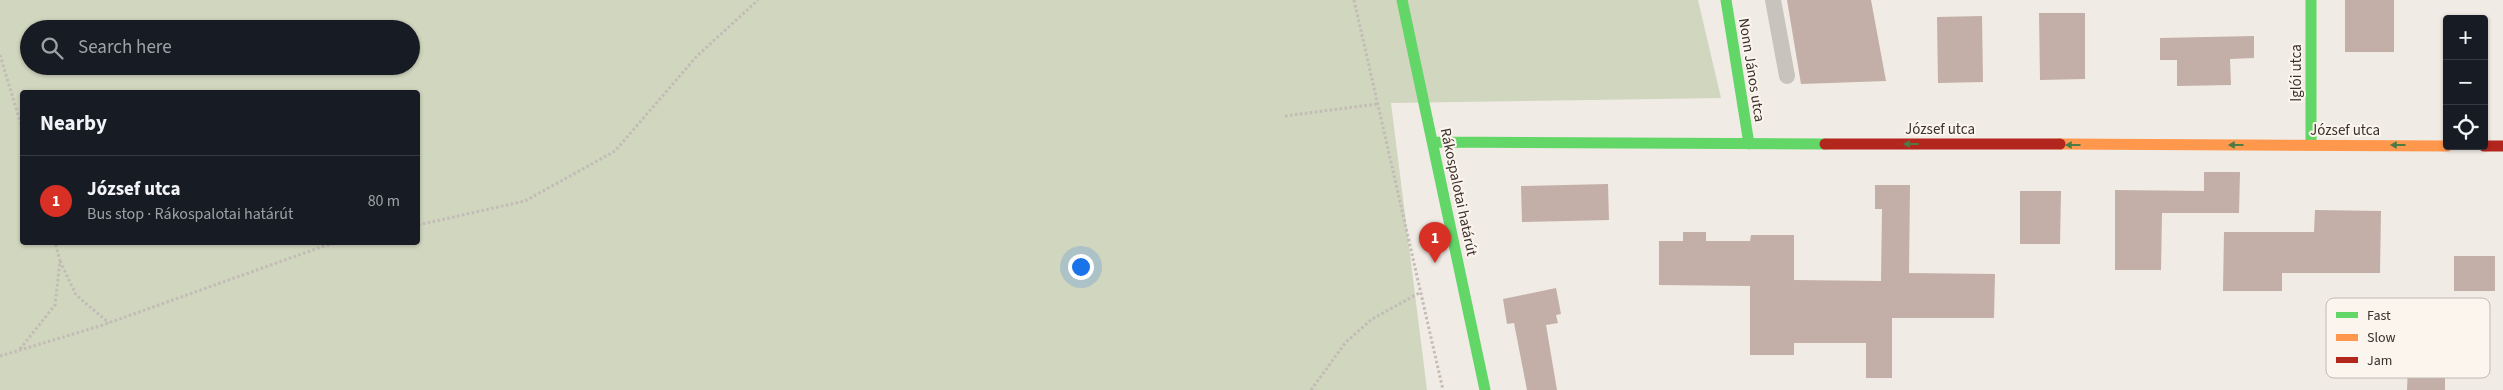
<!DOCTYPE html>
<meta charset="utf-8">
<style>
body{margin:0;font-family:"Source Sans 3",sans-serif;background:#20242c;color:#f1f3f6}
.controls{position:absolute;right:15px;top:15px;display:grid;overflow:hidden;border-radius:5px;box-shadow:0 1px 4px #0004}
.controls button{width:45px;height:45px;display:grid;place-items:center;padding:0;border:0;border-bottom:1px solid #363941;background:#171b24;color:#f1f3f6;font:25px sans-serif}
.you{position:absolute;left:1080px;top:266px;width:18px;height:18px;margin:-12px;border:4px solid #fff;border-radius:50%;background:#1a73e8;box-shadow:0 0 0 8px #1a73e833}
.badge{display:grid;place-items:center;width:32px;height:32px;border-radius:50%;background:#d93025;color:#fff;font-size:16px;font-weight:700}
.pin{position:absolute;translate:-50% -41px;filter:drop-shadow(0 1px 2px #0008)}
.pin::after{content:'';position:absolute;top:26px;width:18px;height:15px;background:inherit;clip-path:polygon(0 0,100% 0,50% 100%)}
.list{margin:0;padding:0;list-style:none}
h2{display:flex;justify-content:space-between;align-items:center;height:65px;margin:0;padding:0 20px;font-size:21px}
h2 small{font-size:16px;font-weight:400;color:#9ea1a6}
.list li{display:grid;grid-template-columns:32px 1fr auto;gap:15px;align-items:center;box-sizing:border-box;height:90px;padding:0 20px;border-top:1px solid #363941}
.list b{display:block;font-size:19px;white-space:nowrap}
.list p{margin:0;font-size:16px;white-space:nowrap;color:#9ea1a6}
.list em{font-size:16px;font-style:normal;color:#9ea1a6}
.icon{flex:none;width:28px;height:28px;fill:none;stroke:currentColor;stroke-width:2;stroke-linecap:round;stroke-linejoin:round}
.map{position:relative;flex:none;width:2503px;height:390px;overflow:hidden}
.search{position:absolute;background:#171b24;box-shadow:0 1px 4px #0004;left:20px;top:20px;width:400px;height:55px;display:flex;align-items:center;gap:12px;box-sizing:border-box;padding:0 18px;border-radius:28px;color:#9ea1a6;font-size:19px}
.panel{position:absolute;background:#171b24;box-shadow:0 1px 4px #0004;left:20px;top:90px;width:400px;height:155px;border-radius:5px}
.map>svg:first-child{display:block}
</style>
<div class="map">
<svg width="2503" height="390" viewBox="0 0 2503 390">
<rect width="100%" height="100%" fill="#f0ebe5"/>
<path fill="#d1d6bf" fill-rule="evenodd" d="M0 0H1698L1721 98 1391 103 1427 390H0ZM29 29H411V66H29ZM22 92H418V242H22Z"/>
<path fill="#c3afa7" d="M1787 0H1871L1886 81 1801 84Z
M2345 0H2394V52H2345Z
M2039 13H2085V79L2040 80Z
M1982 16 1983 82 1938 83 1937 17Z
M2254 36V58L2230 59 2231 85 2177 86V60H2160V38Z
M2204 172H2240L2239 213H2162L2161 270H2115V190L2204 191Z
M1608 184 1609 220 1522 222 1521 186Z
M1875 185H1910L1909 273 1995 274 1994 318H1892V378H1866V343H1794V355H1750V286L1659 285V241H1683V232H1706V241H1750L1751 235H1794V280L1881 281 1882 209H1875Z
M2020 191H2061L2060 244H2020Z
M2315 210 2381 211 2380 273H2282V291H2223L2224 232H2314Z
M2454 256H2495V291H2454Z
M1556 288 1561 314 1556 315 1558 323 1546 325 1557 390H1527L1514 323 1507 324 1503 299Z
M2445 365V390H2407L2408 366Z"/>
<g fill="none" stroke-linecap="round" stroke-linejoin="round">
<path stroke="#c2bbb6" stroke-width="3" stroke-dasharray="2.5 2.5" stroke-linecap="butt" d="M1354 0 1443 390
M0 55 22 128
M1285 116 1377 104
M418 225 525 201 615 151 697 56 758 0
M60 261 76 295 109 323
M20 349 55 305 60 261 55 242
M0 356 100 326 324 246 340 242
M1311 390 1346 342 1372 319 1421 292"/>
<path stroke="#c9c3be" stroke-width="16" d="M1773 0 1787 76"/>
<path stroke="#63d668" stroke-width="11" d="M1402 0 1485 390
M1726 0 1749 144
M2311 0V145
M1433 142 1825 144"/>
<path stroke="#ff974d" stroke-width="11" d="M2060 144 2447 146"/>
<path stroke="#b3261e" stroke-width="11" d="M1825 144H2060
M2484 146H2503"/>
</g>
<defs><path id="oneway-solid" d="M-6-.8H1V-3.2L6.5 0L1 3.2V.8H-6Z" transform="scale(1.25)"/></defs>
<g fill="#4d7b46">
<use href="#oneway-solid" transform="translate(1911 144) rotate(-180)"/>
<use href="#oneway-solid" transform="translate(2073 145) rotate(-180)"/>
<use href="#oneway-solid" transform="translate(2236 145) rotate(-180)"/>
<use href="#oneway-solid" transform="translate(2398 145) rotate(-180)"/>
</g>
<g text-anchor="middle" stroke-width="4" stroke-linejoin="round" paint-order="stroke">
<g font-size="15" fill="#3b302b" stroke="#fbf5ee">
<text transform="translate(1752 70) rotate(81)" y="5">Nonn János utca</text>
<text transform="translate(2296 73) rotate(-90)" y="5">Iglói utca</text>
<text x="1940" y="134">József utca</text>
<text x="2345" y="135">József utca</text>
<text transform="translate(1459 192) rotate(78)" y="5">Rákospalotai határút</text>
</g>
</g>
<rect x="2326" y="298" width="164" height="80" rx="8" fill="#fbf5ee" stroke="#c1bab4" stroke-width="1"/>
<rect x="2336" y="312" width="22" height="6" fill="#63d668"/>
<rect x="2336" y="334" width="22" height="7" fill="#ff974d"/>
<rect x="2336" y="357" width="22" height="6" fill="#b3261e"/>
<g font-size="14" fill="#3b302b">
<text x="2367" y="320">Fast</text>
<text x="2367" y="342">Slow</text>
<text x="2367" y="365">Jam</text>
</g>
</svg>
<div class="controls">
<button>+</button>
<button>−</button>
<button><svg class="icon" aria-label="locate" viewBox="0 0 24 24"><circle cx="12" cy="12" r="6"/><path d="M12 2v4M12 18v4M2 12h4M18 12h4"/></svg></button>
</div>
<div class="you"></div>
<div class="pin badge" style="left:1435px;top:263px">1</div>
<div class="search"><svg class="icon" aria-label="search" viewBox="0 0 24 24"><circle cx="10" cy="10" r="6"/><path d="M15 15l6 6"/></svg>Search here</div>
<section class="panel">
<h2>Nearby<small></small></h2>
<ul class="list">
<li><span class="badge">1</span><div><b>József utca</b><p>Bus stop · Rákospalotai határút</p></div><em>80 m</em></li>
</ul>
</section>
</div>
